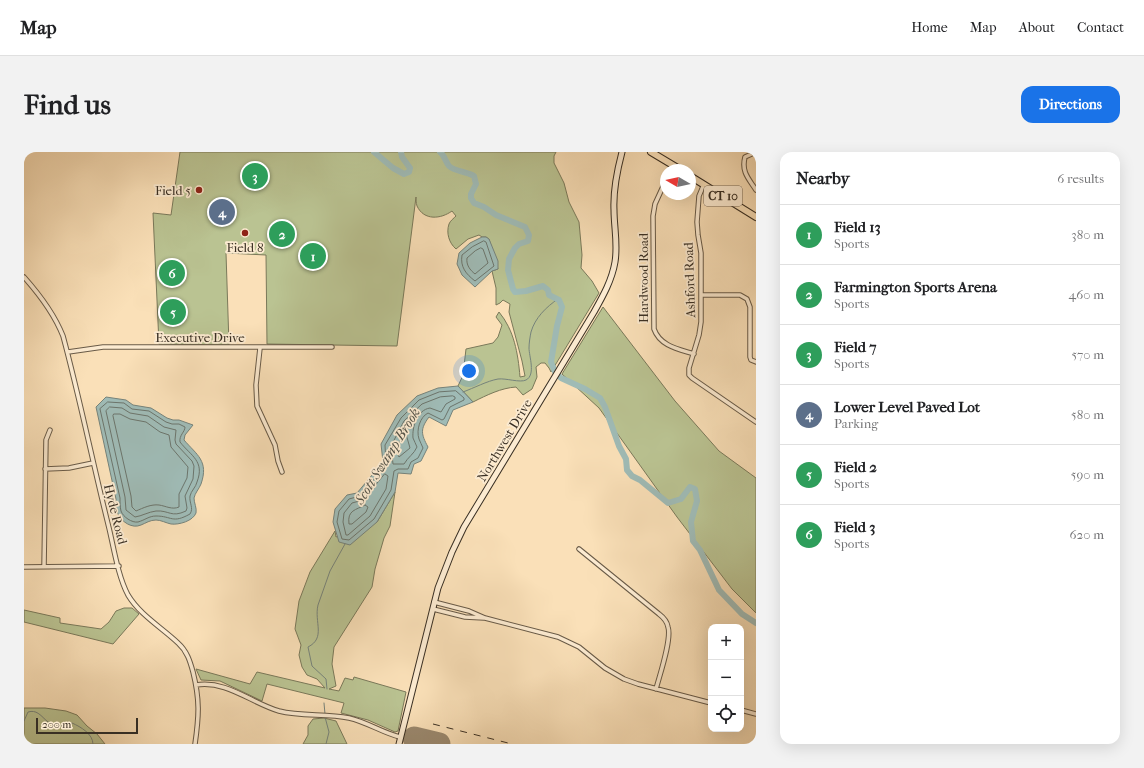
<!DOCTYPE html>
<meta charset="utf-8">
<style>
body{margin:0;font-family:"IM FELL French Canon",serif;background:#f2f2f2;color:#202124}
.controls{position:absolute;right:12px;bottom:12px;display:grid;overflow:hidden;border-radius:8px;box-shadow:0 4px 16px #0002}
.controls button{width:36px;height:36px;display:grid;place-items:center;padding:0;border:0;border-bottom:1px solid #e0e0e0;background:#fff;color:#202124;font:20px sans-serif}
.compass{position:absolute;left:636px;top:12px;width:36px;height:36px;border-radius:50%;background:#fff;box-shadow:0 4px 16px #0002;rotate:279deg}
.scale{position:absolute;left:12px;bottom:10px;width:102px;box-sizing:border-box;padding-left:4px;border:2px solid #392f23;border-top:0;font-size:11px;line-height:14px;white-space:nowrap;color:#392f23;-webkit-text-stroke:3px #fcebd1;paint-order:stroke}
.you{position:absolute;left:445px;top:219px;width:14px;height:14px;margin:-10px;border:3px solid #fff;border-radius:50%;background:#1a73e8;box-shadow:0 0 0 6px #1a73e833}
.badge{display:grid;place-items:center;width:26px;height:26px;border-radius:50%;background:#1a73e8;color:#fff;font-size:13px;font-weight:700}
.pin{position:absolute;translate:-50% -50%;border:2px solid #fff;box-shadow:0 1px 4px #0006}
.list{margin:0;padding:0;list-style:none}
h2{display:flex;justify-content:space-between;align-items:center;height:52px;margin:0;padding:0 16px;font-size:17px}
h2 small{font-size:13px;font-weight:400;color:#757577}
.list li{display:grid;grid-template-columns:26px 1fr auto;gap:12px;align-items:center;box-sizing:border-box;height:60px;padding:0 16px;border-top:1px solid #e0e0e0}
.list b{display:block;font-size:15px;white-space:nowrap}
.list p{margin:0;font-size:13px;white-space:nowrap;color:#757577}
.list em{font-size:13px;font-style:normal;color:#757577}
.icon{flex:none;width:22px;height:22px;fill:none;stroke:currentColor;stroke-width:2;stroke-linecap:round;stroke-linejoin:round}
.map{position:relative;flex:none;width:732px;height:592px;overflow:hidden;border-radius:12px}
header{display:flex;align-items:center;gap:24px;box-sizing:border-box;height:56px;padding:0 20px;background:#fff;border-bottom:1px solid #e0e0e0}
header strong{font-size:19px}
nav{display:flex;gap:22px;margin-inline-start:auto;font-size:14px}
.intro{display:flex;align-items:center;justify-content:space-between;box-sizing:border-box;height:96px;padding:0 24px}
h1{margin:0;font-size:28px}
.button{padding:10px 18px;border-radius:12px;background:#1a73e8;color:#fff;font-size:14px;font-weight:700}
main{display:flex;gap:24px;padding:0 24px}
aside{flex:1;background:#fff;border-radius:12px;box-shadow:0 4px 16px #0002}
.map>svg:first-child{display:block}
</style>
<header>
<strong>Map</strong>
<nav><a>Home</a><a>Map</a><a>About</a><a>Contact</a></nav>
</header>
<div class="intro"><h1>Find us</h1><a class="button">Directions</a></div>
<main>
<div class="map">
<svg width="732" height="592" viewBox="0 0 732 592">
<rect width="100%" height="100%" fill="#fae0b8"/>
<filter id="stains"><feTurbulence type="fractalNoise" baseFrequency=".005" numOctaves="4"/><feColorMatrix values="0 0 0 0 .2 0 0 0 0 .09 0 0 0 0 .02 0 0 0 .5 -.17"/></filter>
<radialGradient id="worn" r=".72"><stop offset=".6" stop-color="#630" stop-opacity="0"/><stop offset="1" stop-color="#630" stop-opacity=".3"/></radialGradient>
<path fill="#bac392" stroke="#7a795a" d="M156 0H532L530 4V11L540 31 545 50 555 70 558 103 557 116 568 129 575 141 527 220 525 216 521 211H517L512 215 513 225 508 237 499 243 492 235C477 236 463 243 449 250L434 234 441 219 440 214 442 197 469 191 474 185 478 173 472 165 475 160C490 178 494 201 496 225L501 224 498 209 485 160 486 152 479 148 476 151 472 153V136L468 119 474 117 465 87 462 85H458L455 83 444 87 432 97C425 91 422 81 425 72 426 69 430 66 432 64L428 59C417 67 400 69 393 54 392 51 392 47 392 45L373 194 243 192 242 103 202 101 205 193 135 192 129 61 147 63Z
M579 155 651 249 695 299 732 326V461L708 437 653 365 575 256 538 222Z
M371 340 366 374 360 386 351 417 348 435 310 495 308 512 312 534 305 537 315 539 321 526 329 528 330 525 382 540 374 579 371 580 344 568 317 561 320 551 243 532 238 549 196 529 177 528 172 517 226 532 233 520 301 536 293 527 283 523 278 515 275 503 277 493 271 477 275 449 286 420 311 379 312 385 353 370Z
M100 456H108L115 462 89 492 0 470V458L36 466V471L77 477 85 470 92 459Z
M0 556H21L42 559 53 563 63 574 73 582 81 592H0Z
M300 566 312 569 323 592H279L284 583V574L289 567Z"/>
<path fill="#9fbbb6" stroke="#76837b" d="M458 85H462L465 87 474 109V117L468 119 451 135 438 123 433 112 435 101 446 91Z
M434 234 449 250 429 258 422 274 405 265C396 277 397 282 404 295L397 309 390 312 387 322 374 321 371 340 353 370 326 393 315 390 309 370 311 357 323 343 333 341 359 310 357 292 373 263 393 244 414 236Z
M82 245 102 248 109 253 127 256 143 266 149 268H155L169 273 161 283 160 288C173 303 185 309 177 332 175 337 171 341 170 346 170 351 173 356 172 361 169 369 155 373 147 372 142 371 137 368 132 368 126 368 122 371 117 373 108 377 98 370 94 362 92 358 92 351 92 347L72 255Z"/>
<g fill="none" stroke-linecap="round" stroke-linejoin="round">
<path stroke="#6c756c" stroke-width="1" d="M460 89 462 90 470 114 451 129C442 122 436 115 438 103L448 95Z
M457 96 459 97 464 111 451 122C446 118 442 113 443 106L451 99Z
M432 239 440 246V248L426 255 420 267 418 268 404 261C396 265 392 278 395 287 396 290 398 293 399 296L394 306 387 310 384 317H374L370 319 367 338 350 367 325 388 318 387 313 370 315 359 325 347 336 344 362 313 361 293 377 266 395 248 415 240Z
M429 244 431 245V247L422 252 417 260 406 256C393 258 388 275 389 286 390 289 392 292 393 295 390 302 384 305 380 312H369L367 294 380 269 398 252 416 245Z
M84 250 100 251 108 257 125 259 142 270 148 272H155L161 275C161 280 155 283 156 290 167 304 181 309 173 330 172 335 167 339 166 344 165 351 170 356 166 362 148 372 148 364 132 364 125 364 121 368 114 370 108 371 99 365 97 359 96 355 96 350 96 346L76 257Z
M86 255 98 256 106 261 124 264 140 275 152 278 151 288 152 292 168 309 170 314 169 327 161 344 163 356 162 359C147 366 145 358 132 359 124 360 118 364 111 365L102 358 101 345 82 259Z
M90 262H96L106 267 122 270 136 280 145 283 147 295 164 315 163 326 155 342V355C148 358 142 354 135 353 127 352 119 356 112 359L108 355 107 344 89 264Z
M382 282 386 296 375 305C370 297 375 290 380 283Z
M361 322 364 324 362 337 346 364 324 383H322L319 370 320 361 328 351 339 348Z
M341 353 344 355 342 360 328 372H325C323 358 332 358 341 353Z"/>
<path stroke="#76837b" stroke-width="1" d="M439 240C450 236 463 229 474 227 482 226 496 231 502 228 512 223 505 204 505 196 505 191 506 185 507 180 511 166 522 155 534 147
M303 537 302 527 288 514 284 495C302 486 290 470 294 453L306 419 321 392
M300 551 301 562
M301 565 305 580 302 592
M0 569 4 560C21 555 20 583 48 571 57 575 69 582 69 592
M0 589 1 592"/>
<path stroke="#9fbbb6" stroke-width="6" d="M350 0 369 16 380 22 385 20 386 16 378 5 377 0
M416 0C421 4 421 9 425 14 430 19 443 20 450 24L452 32 447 42V46L450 51 460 55 472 63 501 75 505 83 504 89 495 92 491 96 485 107 484 118 489 137 491 140 502 139 519 134 524 138 525 143 535 148 538 155 533 174 527 210 531 220 537 226 561 237 576 246 581 255 595 294 602 307 603 318 608 324 616 328 644 351 657 347 666 335 671 337 673 349 667 370 669 389 676 398 695 438 718 462 732 471"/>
<path stroke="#9a886e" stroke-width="23" d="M390 586 415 592"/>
<g stroke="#695b48" stroke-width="5.5">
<path id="street" d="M732 0 721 5C717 20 725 27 732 38
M642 28 631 52 629 64 630 177C636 194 654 197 670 202
M680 32 675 44 673 70 674 83 677 101V170L675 183 665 216V223L668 226 732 270
M0 125C16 143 30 161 39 184 56 247 69 312 85 376 90 397 94 424 104 443 116 463 137 475 154 491 163 499 166 509 169 520 176 548 175 564 171 592
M677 143H716L723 147 726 155V205L727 208 732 210
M236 196 232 233 233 254 251 293 254 309 258 320
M44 200 79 195H308
M21 317 45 316 69 311
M555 397 635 462C639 465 643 469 644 475 648 487 636 522 632 537
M0 415 95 414
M20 415 22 288 26 278
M410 450 445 459 461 466 534 485 555 495 581 516 600 527 614 532 687 551
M409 457 441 465 460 466
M172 533C203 528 227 551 255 559 278 565 302 561 325 566 343 570 359 581 376 585
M717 558 732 562"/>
</g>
<g stroke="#392f23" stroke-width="7">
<path id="secondary" d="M375 592 414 436 428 400 440 375 570 160C579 144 588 128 591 110 594 92 590 75 590 58 589 38 593 19 598 0"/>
</g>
<g stroke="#392f23" stroke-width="8">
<path id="highway" d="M627 0 657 18
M666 24 732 65"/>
</g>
<use href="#street" stroke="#fcebd1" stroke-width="3.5"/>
<use href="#secondary" stroke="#fcebd1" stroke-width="5"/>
<use href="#highway" stroke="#fae0b8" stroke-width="6"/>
<path stroke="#392f23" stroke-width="1" stroke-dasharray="7 7" stroke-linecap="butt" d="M409 572 488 592"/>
</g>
<g fill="#8f2418" stroke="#fcebd1" stroke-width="1.5">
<circle cx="175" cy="38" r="4"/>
<circle cx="221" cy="81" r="4"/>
</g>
<g text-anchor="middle" stroke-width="3.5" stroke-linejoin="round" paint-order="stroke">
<rect fill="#fcebd1" stroke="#746757" stroke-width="1" x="680" y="34" width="38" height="20" rx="3"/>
<g font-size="12" font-weight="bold" fill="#392f23">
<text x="699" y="48">CT 10</text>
</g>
<g font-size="13" fill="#392f23" stroke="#fcebd1" text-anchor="end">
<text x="167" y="43">Field 5</text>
<text x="221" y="100" text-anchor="middle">Field 8</text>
</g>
<g font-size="13" fill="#392f23" stroke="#fcebd1">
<text transform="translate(619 126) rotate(-90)" y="5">Hardwood Road</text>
<text transform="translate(665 128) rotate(-92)" y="5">Ashford Road</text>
<text x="176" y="190">Executive Drive</text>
<text transform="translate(480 288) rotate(-59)" y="5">Northwest Drive</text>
<text transform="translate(92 362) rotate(76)" y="5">Hyde Road</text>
</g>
<g font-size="14" font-style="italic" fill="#525248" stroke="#fcebd1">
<text transform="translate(363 304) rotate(-58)" y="5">Scott Swamp Brook</text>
</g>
</g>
<rect width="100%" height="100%" filter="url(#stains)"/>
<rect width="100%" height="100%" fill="url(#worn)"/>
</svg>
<div class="controls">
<button>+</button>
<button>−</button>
<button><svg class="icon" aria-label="locate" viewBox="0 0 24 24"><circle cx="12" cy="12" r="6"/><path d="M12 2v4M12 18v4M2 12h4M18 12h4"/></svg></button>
</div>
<svg class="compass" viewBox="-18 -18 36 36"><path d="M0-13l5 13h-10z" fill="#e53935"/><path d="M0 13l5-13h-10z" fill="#757577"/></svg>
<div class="scale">200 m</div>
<div class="you"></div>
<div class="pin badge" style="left:289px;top:104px;background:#2e9e5b">1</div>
<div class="pin badge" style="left:258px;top:82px;background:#2e9e5b">2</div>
<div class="pin badge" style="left:231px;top:24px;background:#2e9e5b">3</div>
<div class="pin badge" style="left:198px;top:60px;background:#5c6f8a">4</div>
<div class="pin badge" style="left:149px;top:160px;background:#2e9e5b">5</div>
<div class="pin badge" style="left:148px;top:121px;background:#2e9e5b">6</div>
</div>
<aside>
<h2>Nearby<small>6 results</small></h2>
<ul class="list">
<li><span class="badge" style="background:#2e9e5b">1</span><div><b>Field 13</b><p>Sports</p></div><em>380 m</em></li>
<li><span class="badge" style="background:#2e9e5b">2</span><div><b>Farmington Sports Arena</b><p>Sports</p></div><em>460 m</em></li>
<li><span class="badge" style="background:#2e9e5b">3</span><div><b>Field 7</b><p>Sports</p></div><em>570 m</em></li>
<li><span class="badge" style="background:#5c6f8a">4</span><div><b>Lower Level Paved Lot</b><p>Parking</p></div><em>580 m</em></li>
<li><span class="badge" style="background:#2e9e5b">5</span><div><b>Field 2</b><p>Sports</p></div><em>590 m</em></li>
<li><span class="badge" style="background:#2e9e5b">6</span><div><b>Field 3</b><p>Sports</p></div><em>620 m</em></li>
</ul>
</aside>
</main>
